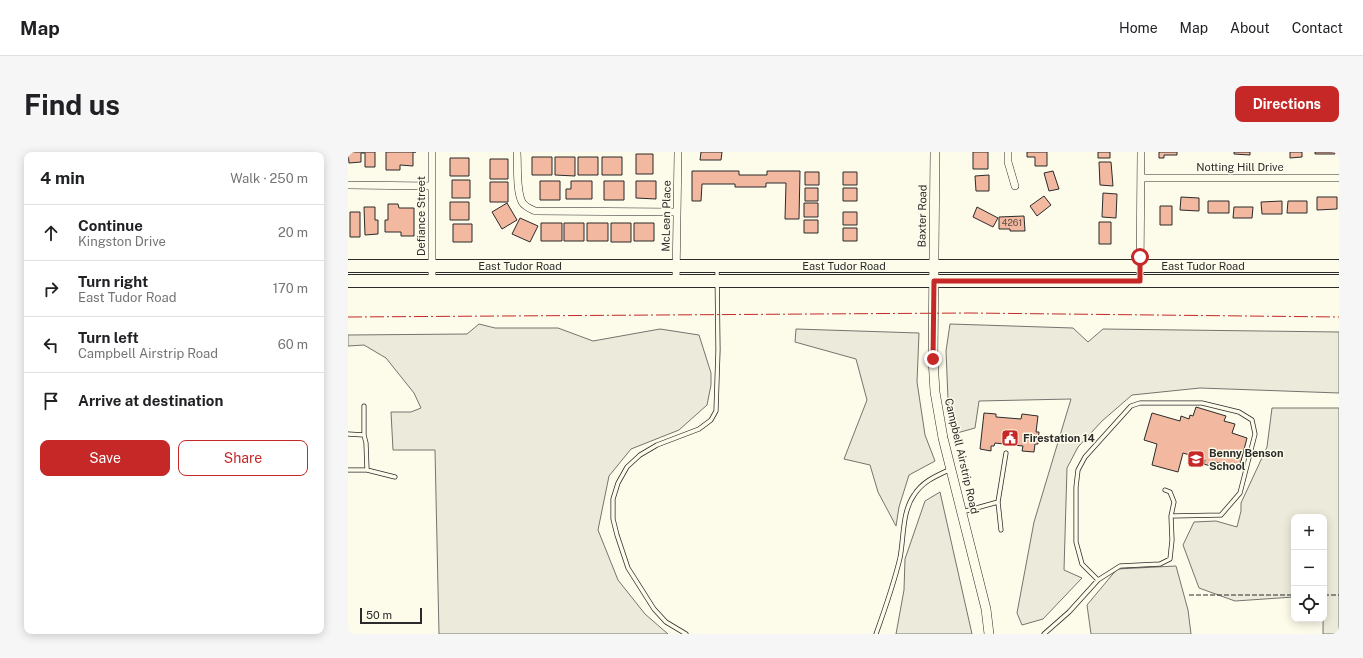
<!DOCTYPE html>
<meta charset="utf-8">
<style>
body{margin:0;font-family:"Public Sans",sans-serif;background:#f6f6f6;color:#202124}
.controls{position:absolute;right:12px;bottom:12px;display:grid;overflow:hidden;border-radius:8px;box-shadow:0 2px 10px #0003}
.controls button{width:36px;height:36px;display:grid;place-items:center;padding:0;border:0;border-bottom:1px solid #e0e0e0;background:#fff;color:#202124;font:20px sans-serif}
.scale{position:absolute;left:12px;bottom:10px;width:62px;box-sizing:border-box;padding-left:4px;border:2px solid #2b2b2b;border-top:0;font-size:11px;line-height:14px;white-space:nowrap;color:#2b2b2b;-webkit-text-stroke:3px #fdfbea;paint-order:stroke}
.stop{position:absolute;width:12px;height:12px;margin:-9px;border:3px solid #c62828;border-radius:50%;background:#fff}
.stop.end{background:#c62828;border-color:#fff;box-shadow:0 1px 4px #0008}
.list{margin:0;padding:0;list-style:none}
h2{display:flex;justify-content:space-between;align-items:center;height:52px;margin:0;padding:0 16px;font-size:17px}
h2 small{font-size:13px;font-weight:400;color:#757577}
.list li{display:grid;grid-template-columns:26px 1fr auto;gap:12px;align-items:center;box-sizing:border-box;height:56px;padding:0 16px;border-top:1px solid #e0e0e0}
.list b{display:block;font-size:15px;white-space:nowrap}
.list p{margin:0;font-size:13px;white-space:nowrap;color:#757577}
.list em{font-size:13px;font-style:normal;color:#757577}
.actions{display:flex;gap:8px;padding:12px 16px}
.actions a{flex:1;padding:9px 0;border:1px solid #c62828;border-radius:8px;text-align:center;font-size:14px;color:#c62828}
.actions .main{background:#c62828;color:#fff}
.icon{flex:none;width:22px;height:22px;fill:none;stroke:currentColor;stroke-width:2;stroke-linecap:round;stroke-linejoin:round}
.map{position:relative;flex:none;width:991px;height:482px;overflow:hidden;border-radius:8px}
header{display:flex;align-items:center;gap:24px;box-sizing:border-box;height:56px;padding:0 20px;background:#fff;border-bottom:1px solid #e0e0e0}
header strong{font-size:19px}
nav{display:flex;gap:22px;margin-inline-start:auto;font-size:14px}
.intro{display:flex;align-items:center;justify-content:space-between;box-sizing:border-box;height:96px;padding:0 24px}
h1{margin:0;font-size:28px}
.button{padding:10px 18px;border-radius:8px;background:#c62828;color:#fff;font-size:14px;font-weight:700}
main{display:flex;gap:24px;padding:0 24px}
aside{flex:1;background:#fff;border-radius:8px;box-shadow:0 2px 10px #0003}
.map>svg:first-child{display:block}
</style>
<header>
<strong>Map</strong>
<nav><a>Home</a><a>Map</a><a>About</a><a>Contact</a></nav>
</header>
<div class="intro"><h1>Find us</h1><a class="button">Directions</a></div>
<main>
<aside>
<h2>4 min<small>Walk · 250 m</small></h2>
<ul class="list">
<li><svg class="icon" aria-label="ahead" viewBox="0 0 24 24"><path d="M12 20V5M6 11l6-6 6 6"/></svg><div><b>Continue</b><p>Kingston Drive</p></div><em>20 m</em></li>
<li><svg class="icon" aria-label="right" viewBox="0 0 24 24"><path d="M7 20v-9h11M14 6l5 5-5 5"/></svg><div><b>Turn right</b><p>East Tudor Road</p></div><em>170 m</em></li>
<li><svg class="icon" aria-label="left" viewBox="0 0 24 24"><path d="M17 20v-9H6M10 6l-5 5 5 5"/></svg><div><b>Turn left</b><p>Campbell Airstrip Road</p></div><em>60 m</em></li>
<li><svg class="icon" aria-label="arrive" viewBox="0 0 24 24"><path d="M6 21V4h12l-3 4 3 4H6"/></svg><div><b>Arrive at destination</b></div></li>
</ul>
<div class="actions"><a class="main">Save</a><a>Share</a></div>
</aside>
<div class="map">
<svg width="991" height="482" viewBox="0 0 991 482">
<rect width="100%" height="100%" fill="#fdfbea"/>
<path fill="#ecebdb" stroke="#74746e" d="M131 172 147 176H210L245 189 312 177 351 183 363 221V233L359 253 331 278 283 297 261 324 250 378 270 428 297 462 320 482H91L87 298H45L43 260H63L73 256 66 241 38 206 16 193 0 194V183L119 182Z
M602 172 725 176 740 190 755 177 991 180V241L852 236 784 243 754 269 730 295 719 316 716 418 734 426 695 467 674 473 669 461 686 370 723 247 631 249 627 276 609 281 600 247 598 199Z
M448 177 571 181 569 230 577 283 587 309 561 323 551 355 548 374 530 340 522 313 496 307 519 248 508 207 447 190Z
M924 256H991V482H975L976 365H946V445L887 449 851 436 835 393 846 370 868 369 889 375 893 359V351L919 295Z
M592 340 624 482H548L556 438 557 407 577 349Z
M828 414 840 458 843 482H743L739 453 769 417Z"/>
<path fill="#f2b8a0" stroke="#2b2b2b" d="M0 0H27V15H17V1H13V10L1 11Z
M38 0H68H65V14L52 13V18H38Z
M353 0H374L373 8H352Z
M625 0H640V17H625Z
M679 0H699V14H687V5H679Z
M750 0H762V6H750Z
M811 0H829V3H816V6H811Z
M886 0H902V3L886 2Z
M942 0H954V5L942 6Z
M967 0H987V2H967Z
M288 2H305V22H288Z
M184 5H204V23H184Z
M207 5H227V24L207 23Z
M230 5H250V23H230Z
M254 5H274V23H254Z
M102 6H121V24H102Z
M142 7H160V27H142Z
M751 10H763L765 34 752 33Z
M344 19H391V23H419V19H452L451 67H437L438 31H418V35H387V32H354L353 49H344Z
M705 19 711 37 701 39 696 21Z
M457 20H471V33H457Z
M495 20H509V33H495Z
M641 23V39H628L627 24Z
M104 28H122V46H104Z
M192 29H212V48H192Z
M223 29H244V47H218V37H223Z
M256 29H276V48H256Z
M288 29H308V47L288 46Z
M142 30H160V50H142Z
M457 36H470V49H457Z
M495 36H509V49H495Z
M755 41 769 42 768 66 754 65Z
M696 44 703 53 689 64 682 54Z
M833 45 851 46V59L832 58Z
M969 45H989V57L969 58Z
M860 49H881V61H860Z
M934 49V62H914L913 50Z
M940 49H959V61H939Z
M102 50H121V68H102Z
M159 51 169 68 154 77 144 60Z
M456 51H470V65H456Z
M40 52H50L51 56H66V84H53V80H37V68H40Z
M812 54H824V73H812Z
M16 55H27V68H30V82L17 83Z
M629 55 650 66 645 75 625 65Z
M886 55H905L904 66H885Z
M2 60H12V85H2Z
M495 60H509V73H495Z
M676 64 677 79H662V77H651V65Z
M172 66 190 74 182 90 164 82Z
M456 68H470V81H456Z
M751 70H763V92H751Z
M193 71H214V89H193Z
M216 71H236V89H216Z
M239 71H260V89H239Z
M263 71H283V90H263Z
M286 71H306V89H286Z
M105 72H124V90H105Z
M495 76H509V89H495Z
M848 255 878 264 876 269 887 272 884 281 899 286 891 317 864 309 862 314 856 312 857 308 853 307 854 302 846 300 845 304 835 301 830 320 804 313 809 292 796 288 804 261 832 269 833 264 841 267 842 263 845 264Z
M636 261 648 262V265L673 267 674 262 690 264 688 280H691L690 292H687L686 300 674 299 675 294 647 291 646 294H643V299L632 297Z"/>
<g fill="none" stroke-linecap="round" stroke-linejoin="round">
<g stroke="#2b2b2b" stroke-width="5">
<path id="service" d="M0 282 16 283V254
M0 318H19L18 291 16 283
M19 318 47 325
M650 350 653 378
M614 360 650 350 658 301
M750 428 734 412 728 390V335L730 318 737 305 783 254 792 251H854L891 260 904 268 907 282 892 341 873 363 823 364
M338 482 318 470 306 457 280 416 269 383 265 367V347L270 331 279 315 292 303 309 293 351 277 363 268 368 259 370 198 369 116
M528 482C537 457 546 431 552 406 556 385 554 360 566 343 575 329 588 324 603 317
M696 482 721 460 750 428 772 414 812 412 822 407 824 388 823 364 826 350 822 340 817 338"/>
</g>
<g stroke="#2b2b2b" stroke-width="8">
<path id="minor" d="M169 0C170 14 168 38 174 50 177 55 183 57 187 59L329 60
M660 0V10L667 34
M793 26H991
M0 33 84 34
M84 129V0
M328 129 330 0
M792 129 793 0"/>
</g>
<g stroke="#2b2b2b" stroke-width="10">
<path id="tertiary" d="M587 0 585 207 587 240 595 286 638 457 641 482"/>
</g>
<g stroke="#2b2b2b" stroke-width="14">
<g id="primary">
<path id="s1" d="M0 114H991"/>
<path d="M0 129H991"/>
</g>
</g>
<use href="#service" stroke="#fdfbea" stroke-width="3.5"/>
<use href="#minor" stroke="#fdfbea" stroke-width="7"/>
<use href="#tertiary" stroke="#fdfbea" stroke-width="9"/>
<use href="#primary" stroke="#fdfbea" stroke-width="12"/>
<path stroke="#2b2b2b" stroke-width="1" stroke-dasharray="5 2" stroke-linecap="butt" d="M841 443H946
M976 443H991"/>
<path stroke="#c62828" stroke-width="1" stroke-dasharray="14 3 2 3" stroke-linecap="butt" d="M0 165 621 161 991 165"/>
</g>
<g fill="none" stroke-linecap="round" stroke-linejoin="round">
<path stroke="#c62828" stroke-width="5" d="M585 207 586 129H792V105"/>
</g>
<defs>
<g id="civic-square" transform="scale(0.9)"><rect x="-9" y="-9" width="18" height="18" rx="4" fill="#c62828" stroke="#fdfbea"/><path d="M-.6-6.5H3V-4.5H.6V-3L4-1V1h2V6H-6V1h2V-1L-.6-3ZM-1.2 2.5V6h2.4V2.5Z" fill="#fff"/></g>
<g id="school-square" transform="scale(0.9)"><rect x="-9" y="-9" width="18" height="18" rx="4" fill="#c62828" stroke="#fdfbea"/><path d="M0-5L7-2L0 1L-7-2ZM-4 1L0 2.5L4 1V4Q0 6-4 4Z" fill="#fff"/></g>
</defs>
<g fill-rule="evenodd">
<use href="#civic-square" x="662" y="286"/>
<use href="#school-square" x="848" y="307"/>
</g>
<g text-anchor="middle" stroke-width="3" stroke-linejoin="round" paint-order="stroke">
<g font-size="9" fill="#5d4e48">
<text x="664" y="74">4261</text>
</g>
<g font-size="11" fill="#2b2b2b" stroke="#fdfbea">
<text x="892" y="19">Notting Hill Drive</text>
<text transform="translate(73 64) rotate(-90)" y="4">Defiance Street</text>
<text transform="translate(318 64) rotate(-89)" y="4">McLean Place</text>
<text transform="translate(574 64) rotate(-89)" y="4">Baxter Road</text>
<text dy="4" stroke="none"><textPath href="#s1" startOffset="172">East Tudor Road</textPath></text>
<text dy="4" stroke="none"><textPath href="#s1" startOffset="496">East Tudor Road</textPath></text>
<text dy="4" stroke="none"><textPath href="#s1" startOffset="855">East Tudor Road</textPath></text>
<text transform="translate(614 304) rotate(77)" y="4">Campbell Airstrip Road</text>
</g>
<g font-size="11" font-weight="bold" fill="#2b2b2b" stroke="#fdfbea" text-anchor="start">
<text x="675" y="290">Firestation 14</text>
<text x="861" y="305">Benny Benson<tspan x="861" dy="13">School</tspan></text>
</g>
</g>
</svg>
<div class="controls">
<button>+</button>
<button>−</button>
<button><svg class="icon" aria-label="locate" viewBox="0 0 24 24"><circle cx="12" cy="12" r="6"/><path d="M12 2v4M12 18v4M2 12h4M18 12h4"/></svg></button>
</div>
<div class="scale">50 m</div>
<div class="stop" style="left:792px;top:105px"></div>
<div class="stop end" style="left:585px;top:207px"></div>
</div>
</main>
